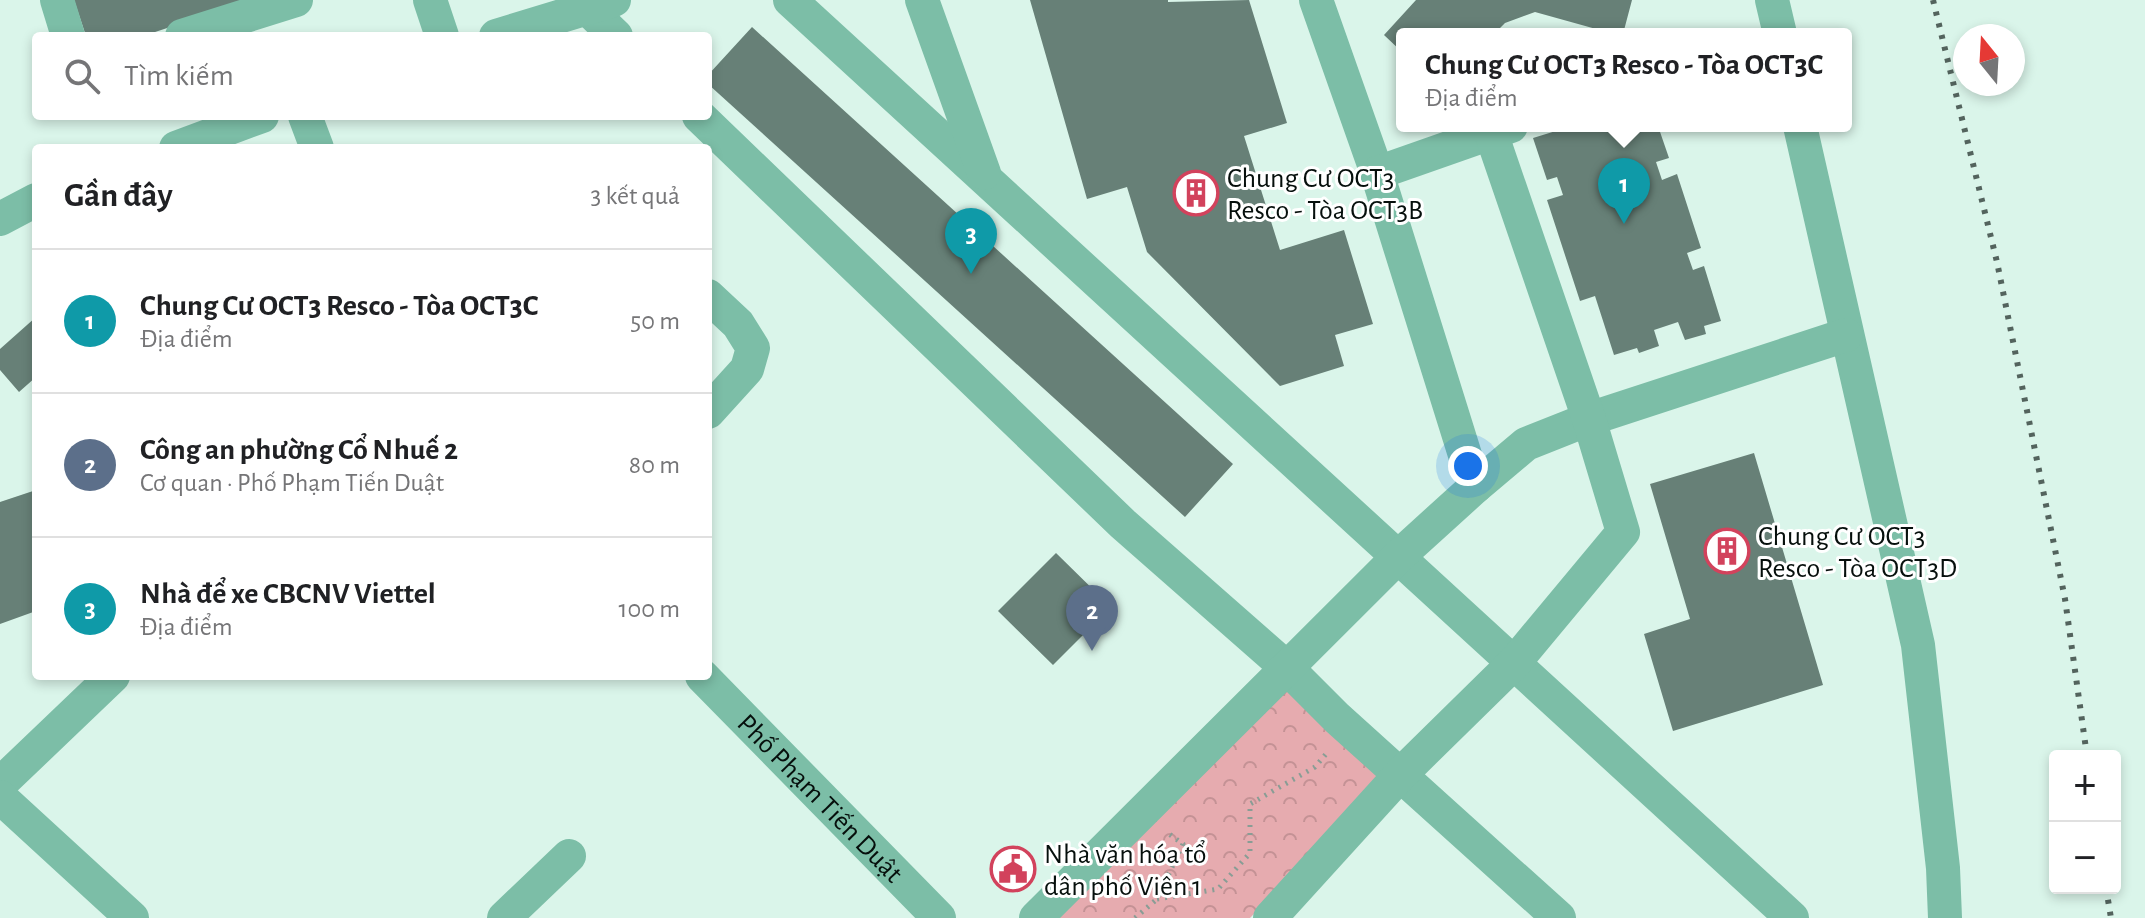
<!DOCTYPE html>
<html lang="vi">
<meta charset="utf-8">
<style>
body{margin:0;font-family:"Alegreya Sans",sans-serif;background:#f2f2f2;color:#202124}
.controls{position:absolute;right:24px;bottom:24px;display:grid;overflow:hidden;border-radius:8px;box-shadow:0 4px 12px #0003}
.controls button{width:72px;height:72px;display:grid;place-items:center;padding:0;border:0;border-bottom:2px solid #e0e0e0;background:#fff;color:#202124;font:40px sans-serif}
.compass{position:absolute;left:1953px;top:24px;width:72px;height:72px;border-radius:50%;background:#fff;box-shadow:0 4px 12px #0003;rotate:342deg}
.you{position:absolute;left:1468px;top:466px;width:28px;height:28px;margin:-20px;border:6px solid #fff;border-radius:50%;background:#1a73e8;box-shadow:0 0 0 12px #1a73e833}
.badge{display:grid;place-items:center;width:52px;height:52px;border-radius:50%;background:#d2425c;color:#fff;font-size:26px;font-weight:700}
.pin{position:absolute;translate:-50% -66px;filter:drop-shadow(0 2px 4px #0008)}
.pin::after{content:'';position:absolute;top:42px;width:28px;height:24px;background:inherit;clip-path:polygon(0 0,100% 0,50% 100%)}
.popup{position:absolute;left:1396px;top:28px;width:456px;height:104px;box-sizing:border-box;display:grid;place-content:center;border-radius:8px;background:#fff;filter:drop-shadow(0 2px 6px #0005);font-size:26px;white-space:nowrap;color:#757577}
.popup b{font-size:30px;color:#202124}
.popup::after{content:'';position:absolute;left:50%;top:100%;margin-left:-16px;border:16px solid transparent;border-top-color:#fff}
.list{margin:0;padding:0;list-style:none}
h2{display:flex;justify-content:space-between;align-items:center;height:104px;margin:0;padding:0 32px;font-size:34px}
h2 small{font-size:26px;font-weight:400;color:#757577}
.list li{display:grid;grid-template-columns:52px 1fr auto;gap:24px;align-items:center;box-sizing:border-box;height:144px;padding:0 32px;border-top:2px solid #e0e0e0}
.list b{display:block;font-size:30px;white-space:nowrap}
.list p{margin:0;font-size:26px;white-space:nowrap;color:#757577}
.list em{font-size:26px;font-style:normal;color:#757577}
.icon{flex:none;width:44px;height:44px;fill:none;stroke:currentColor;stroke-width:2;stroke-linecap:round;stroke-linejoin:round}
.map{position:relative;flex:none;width:2145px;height:918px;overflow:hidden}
.search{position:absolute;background:#fff;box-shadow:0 4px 12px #0003;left:32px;top:32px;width:680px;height:88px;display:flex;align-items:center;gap:20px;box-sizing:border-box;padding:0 28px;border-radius:8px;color:#757577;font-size:30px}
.panel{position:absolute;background:#fff;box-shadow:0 4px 12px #0003;left:32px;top:144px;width:680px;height:536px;border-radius:8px}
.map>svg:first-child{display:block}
</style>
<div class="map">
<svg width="2145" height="918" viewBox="0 0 2145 918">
<defs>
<pattern id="park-crowns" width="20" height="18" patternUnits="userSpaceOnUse" patternTransform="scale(2)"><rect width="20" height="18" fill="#e6abaf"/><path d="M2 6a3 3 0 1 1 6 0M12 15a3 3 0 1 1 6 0" fill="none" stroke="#c49295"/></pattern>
</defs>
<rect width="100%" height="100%" fill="#daf5ea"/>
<path fill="url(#park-crowns)" d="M1288 687 1386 778 1250 918H1055Z"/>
<path fill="#678077" d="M74 0H249V1L143 36H86Z
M1030 0H1168V2L1249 0 1287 123 1244 136 1280 250 1344 230 1373 324 1335 335 1344 366 1280 386 1147 252 1127 187 1087 199Z
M1416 0H1632L1623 34H1614L1535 12 1505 23 1494 34H1402V52L1384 35Z
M752 27 1233 464 1185 517 708 84V75Z
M1572 126H1658L1669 158 1656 162 1662 180 1677 174 1701 248 1687 253 1693 270 1704 266 1721 321 1704 326 1706 334 1685 340 1678 322 1654 330 1659 346 1639 353 1637 348 1614 355 1595 296 1580 301 1547 200 1563 195 1557 177 1547 180 1533 138Z
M36 317V377L19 392 0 370V349Z
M1754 453 1823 685 1673 731 1644 634 1690 619 1650 484Z
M36 490V611L0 624V502Z
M1056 553 1111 607 1053 665 998 611Z"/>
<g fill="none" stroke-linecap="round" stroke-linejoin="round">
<path stroke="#899d95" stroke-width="5" stroke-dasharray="2 6" stroke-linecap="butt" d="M1157 899 1218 889 1250 853V804L1315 767 1326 754
M1135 918 1157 899 1183 844 1169 834"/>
<g stroke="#7cbea7" stroke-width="34">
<path d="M57 0 68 36"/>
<path d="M430 0 442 36"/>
<path d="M790 0 1792 918"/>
<path d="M922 0 984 173"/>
<path d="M1316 0 1377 173 1475 487"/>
<path d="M1772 0 1780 34"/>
<path d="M588 9 616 36"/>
<path d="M182 36 296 0"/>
<path d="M496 36 614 0"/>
<path d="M305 116 317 148"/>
<path d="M699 116 1123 524 1287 668 1337 718 1559 918"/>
<path d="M1800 126 1918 645 1943 868 1945 918"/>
<path d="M176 148 262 116"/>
<path d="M1377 173 1511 126"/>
<path d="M0 219 36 200"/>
<path d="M708 296 738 324 753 348 747 369 708 412"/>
<path id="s1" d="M702 676 939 918"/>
<path d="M0 784 113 676"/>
<path d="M0 797 132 918"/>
<path d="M504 918 569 856"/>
<path d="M1036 918 1399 556 1475 487 1526 444 1589 419 1846 335"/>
<path d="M1270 918 1400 775 1514 663 1623 532 1589 419 1491 133"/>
</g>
<path stroke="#53635d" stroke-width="6" stroke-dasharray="4 8" stroke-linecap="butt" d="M1933 0 1997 262 2065 599 2087 756
M2106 888 2111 918"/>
</g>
<defs>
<g id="building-ring" transform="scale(2.3)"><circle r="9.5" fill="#fff" stroke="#d2425c" stroke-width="1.5"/><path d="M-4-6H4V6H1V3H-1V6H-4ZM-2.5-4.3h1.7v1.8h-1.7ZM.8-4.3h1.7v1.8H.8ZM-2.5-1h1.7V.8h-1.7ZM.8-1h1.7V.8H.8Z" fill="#d2425c"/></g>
<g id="civic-ring" transform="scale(2.3)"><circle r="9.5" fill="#fff" stroke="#d2425c" stroke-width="1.5"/><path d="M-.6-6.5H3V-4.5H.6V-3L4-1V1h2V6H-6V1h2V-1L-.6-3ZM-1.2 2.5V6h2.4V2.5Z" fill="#d2425c"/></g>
</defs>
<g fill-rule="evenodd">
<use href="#building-ring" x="1196" y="193"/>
<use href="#building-ring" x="1727" y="551"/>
<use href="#civic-ring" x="1013" y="869"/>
</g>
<g text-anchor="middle" stroke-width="6" stroke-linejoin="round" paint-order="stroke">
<g font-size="28" fill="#060f0c" stroke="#fff" text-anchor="start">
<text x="1227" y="187">Chung Cư OCT3<tspan x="1227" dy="32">Resco - Tòa OCT3B</tspan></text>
<text x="1758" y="545">Chung Cư OCT3<tspan x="1758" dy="32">Resco - Tòa OCT3D</tspan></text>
<text x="1044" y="863">Nhà văn hóa tổ<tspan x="1044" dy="32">dân phố Viên 1</tspan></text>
</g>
<g font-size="28" fill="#060f0c" stroke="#fff">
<text dy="10" stroke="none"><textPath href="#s1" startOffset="170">Phố Phạm Tiến Duật</textPath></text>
</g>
</g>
</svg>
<div class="controls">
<button>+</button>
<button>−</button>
</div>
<svg class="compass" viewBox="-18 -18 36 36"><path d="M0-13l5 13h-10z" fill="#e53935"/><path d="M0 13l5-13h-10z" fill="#757577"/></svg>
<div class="you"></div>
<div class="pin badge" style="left:1624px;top:224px;background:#0f9aa8">1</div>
<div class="popup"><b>Chung Cư OCT3 Resco - Tòa OCT3C</b>Địa điểm</div>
<div class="pin badge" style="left:1092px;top:651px;background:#5c6f8a">2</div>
<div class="pin badge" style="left:971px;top:274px;background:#0f9aa8">3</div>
<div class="search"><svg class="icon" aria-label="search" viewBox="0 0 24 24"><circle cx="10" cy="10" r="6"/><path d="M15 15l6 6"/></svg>Tìm kiếm</div>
<section class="panel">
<h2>Gần đây<small>3 kết quả</small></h2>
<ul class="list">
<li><span class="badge" style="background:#0f9aa8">1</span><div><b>Chung Cư OCT3 Resco - Tòa OCT3C</b><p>Địa điểm</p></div><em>50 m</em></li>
<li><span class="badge" style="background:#5c6f8a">2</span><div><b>Công an phường Cổ Nhuế 2</b><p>Cơ quan · Phố Phạm Tiến Duật</p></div><em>80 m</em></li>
<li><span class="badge" style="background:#0f9aa8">3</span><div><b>Nhà để xe CBCNV Viettel</b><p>Địa điểm</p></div><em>100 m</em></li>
</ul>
</section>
</div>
